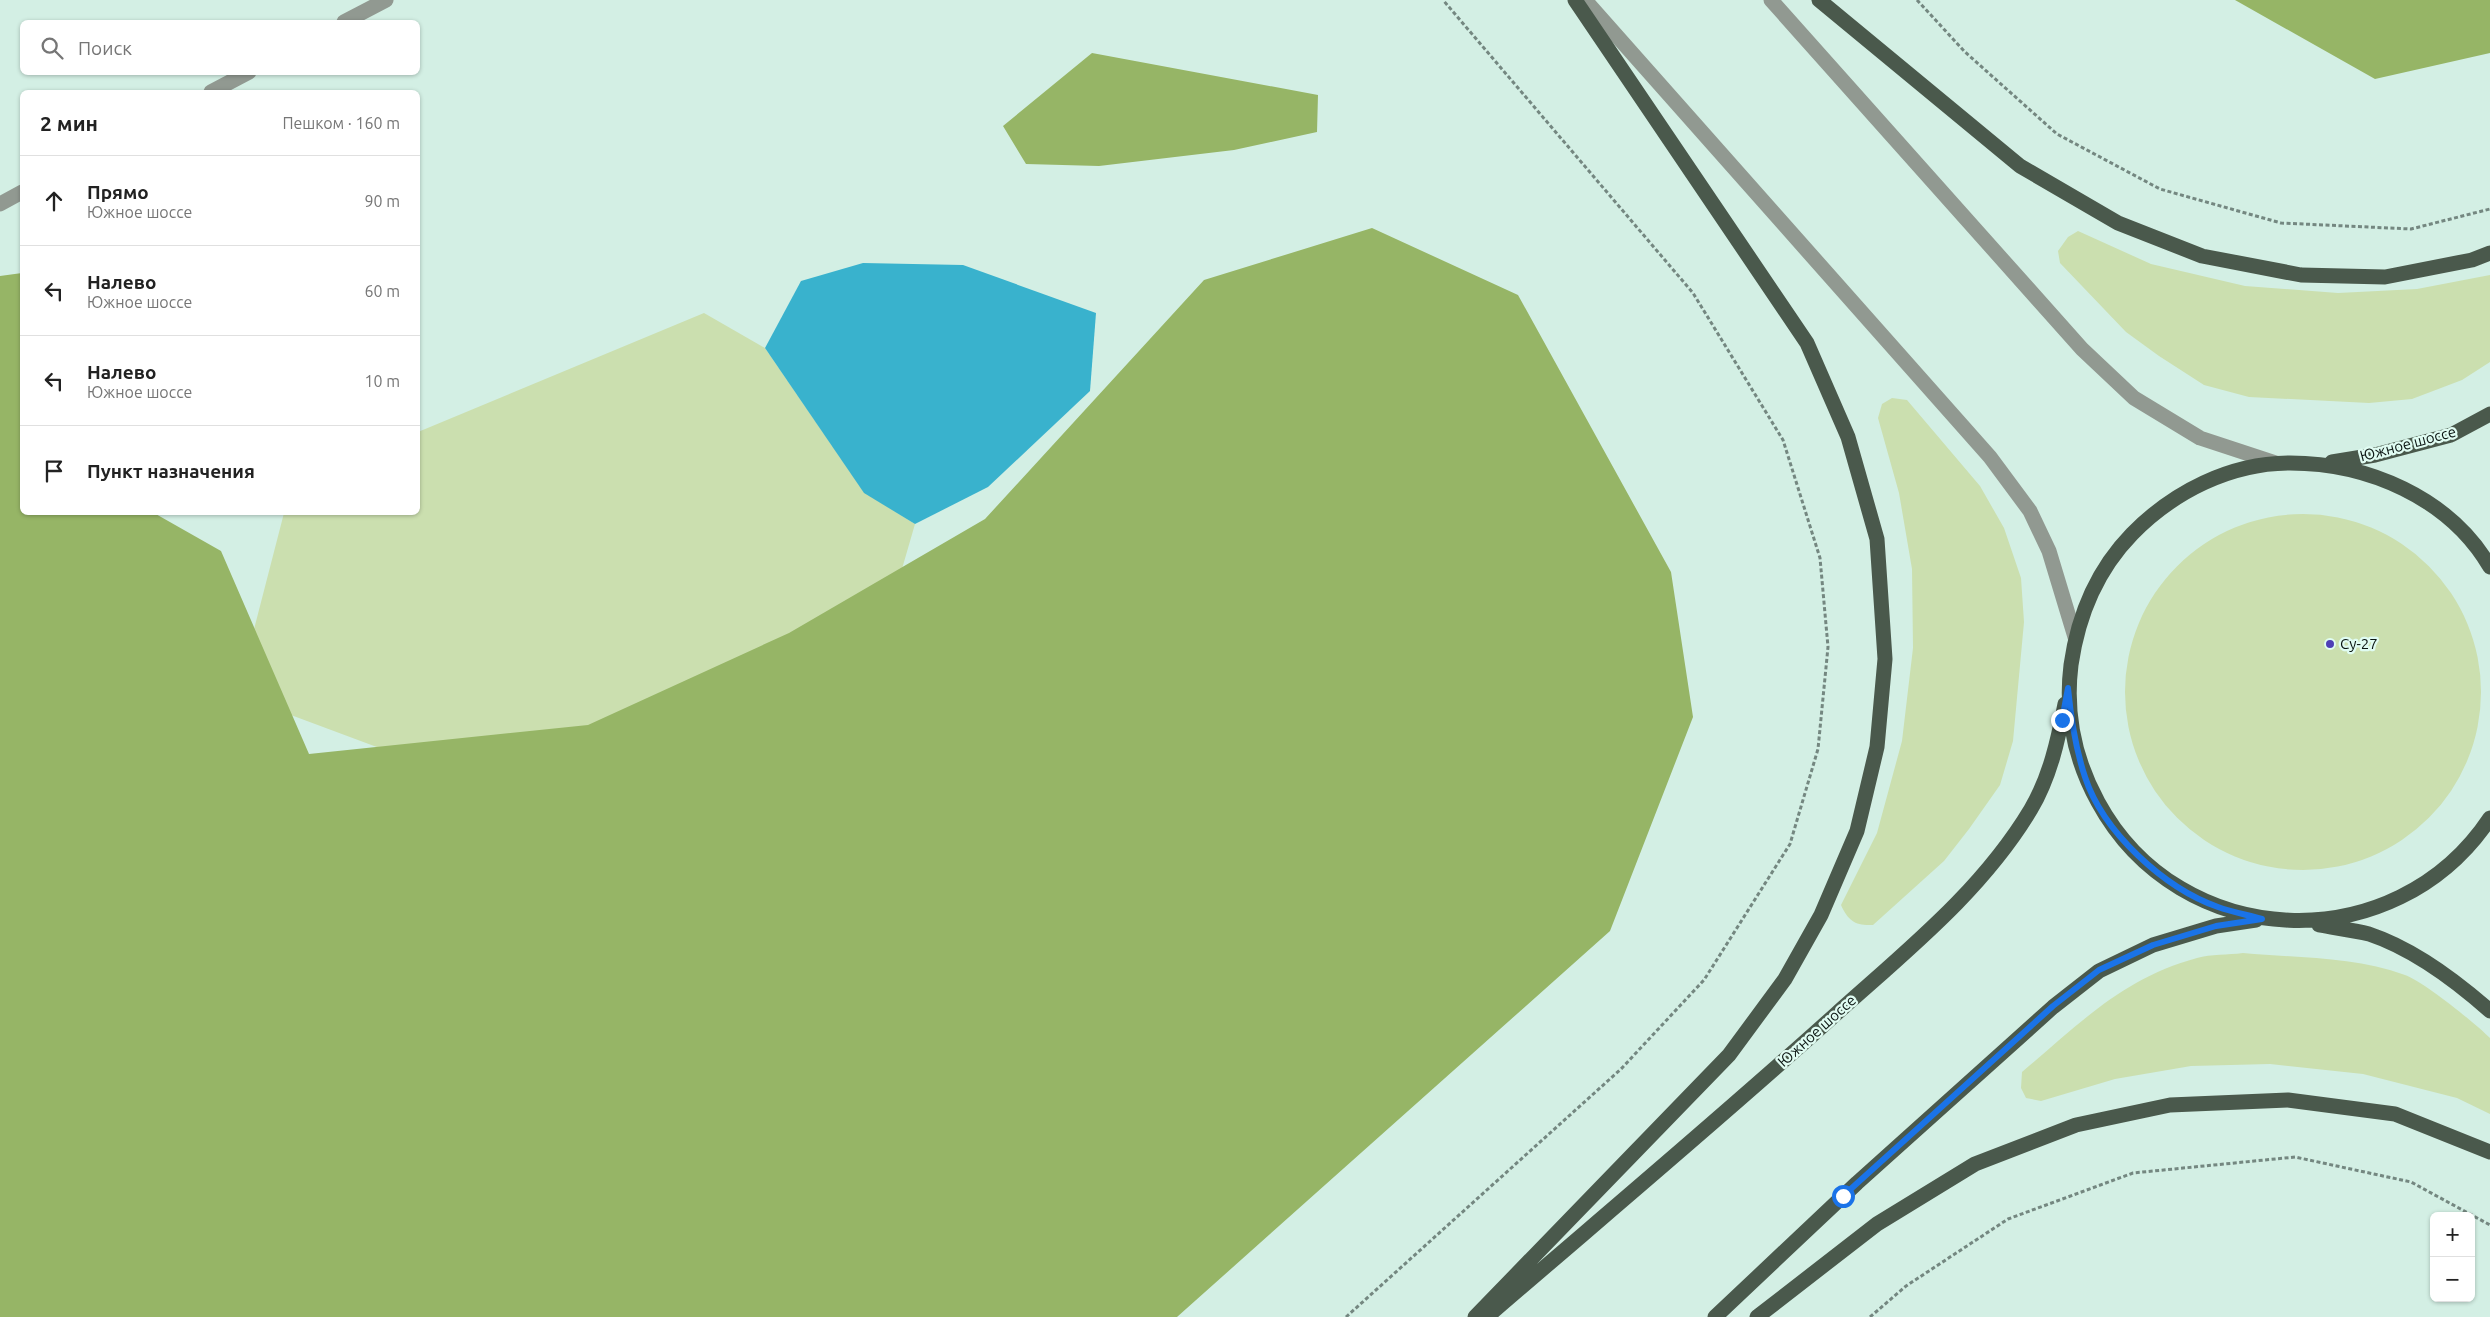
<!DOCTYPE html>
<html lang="ru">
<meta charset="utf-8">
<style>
body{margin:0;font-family:Ubuntu,sans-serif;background:#f2f2f2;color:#222}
.controls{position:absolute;right:15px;bottom:15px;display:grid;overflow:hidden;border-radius:8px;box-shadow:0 1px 4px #0004}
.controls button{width:45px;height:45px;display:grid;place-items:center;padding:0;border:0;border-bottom:1px solid #e0e0e0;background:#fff;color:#222;font:25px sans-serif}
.stop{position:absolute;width:15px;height:15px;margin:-11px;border:4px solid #1a73e8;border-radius:50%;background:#fff}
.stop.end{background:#1a73e8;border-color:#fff;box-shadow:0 1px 5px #0008}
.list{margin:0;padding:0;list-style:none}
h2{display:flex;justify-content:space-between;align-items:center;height:65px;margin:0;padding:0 20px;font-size:21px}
h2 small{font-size:16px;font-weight:400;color:#767676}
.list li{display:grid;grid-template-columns:32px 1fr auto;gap:15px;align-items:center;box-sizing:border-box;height:90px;padding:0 20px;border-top:1px solid #e0e0e0}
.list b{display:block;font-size:19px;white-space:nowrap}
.list p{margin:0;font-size:16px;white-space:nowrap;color:#767676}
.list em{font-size:16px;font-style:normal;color:#767676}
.icon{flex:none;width:28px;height:28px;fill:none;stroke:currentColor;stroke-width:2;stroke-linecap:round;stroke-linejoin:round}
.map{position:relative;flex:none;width:2490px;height:1317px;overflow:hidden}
.search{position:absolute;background:#fff;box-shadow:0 1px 4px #0004;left:20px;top:20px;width:400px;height:55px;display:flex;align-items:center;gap:12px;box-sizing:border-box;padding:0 18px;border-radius:8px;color:#767676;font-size:19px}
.panel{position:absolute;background:#fff;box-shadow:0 1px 4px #0004;left:20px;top:90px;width:400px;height:425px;border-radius:8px}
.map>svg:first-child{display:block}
</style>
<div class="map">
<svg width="2490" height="1317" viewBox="0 0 2490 1317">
<rect width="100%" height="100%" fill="#d3efe4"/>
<path fill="#cbdfaf" d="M2078 231 2151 264 2245 286 2338 293 2417 289 2490 275V362L2462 380 2412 399 2369 403 2249 397 2204 385 2159 356 2126 332 2060 263 2058 251 2068 237Z
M704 313 765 348 864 492 915 524 875 662 623 782 417 762 237 695 284 513 418 512V432Z
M1892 398 1907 400 1980 486 2004 528 2021 578 2024 622 2013 741 2000 785 1969 829 1944 861 1873 925C1856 926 1848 921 1841 905L1877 833 1902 741 1913 648 1912 569 1899 493 1878 418 1882 404Z
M2125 692a178 178 0 1 1 356 0a178 178 0 1 1-356 0Z
M2243 953C2296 958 2354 956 2405 975 2424 982 2475 1023 2490 1038V1114L2457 1098 2363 1074 2270 1064 2191 1066 2115 1079 2041 1101 2026 1098 2021 1088 2022 1072C2079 1024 2123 978 2197 958 2211 954 2228 955 2243 953Z"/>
<path fill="#96b566" d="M2235 0H2490V53L2375 79Z
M1092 53 1318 95 1317 132 1234 150 1099 166 1026 164 1003 126Z
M1372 228 1518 295 1671 572 1693 717 1610 931 1177 1317H0V276L22 273V512L154 513 221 551 309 754 588 725 789 633 985 519 1204 280Z"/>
<path fill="#39b2cd" d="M863 263 963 265 1096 313 1090 391 988 487 915 524 864 493 765 348 801 281Z"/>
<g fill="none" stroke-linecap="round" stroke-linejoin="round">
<path stroke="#748780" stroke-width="3" stroke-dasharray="4 2.5" stroke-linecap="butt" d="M1917 0 1965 52 2057 134 2160 189 2281 223 2411 229 2490 209
M1346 1317 1621 1069 1704 980 1790 844 1818 749 1828 647 1820 558 1783 440 1693 293 1443 0
M1870 1317 1906 1286 2008 1219 2133 1173 2295 1157 2411 1182 2490 1225"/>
<path stroke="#919991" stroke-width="15" d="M1585 0 1990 457 2030 511 2049 551 2075 637
M1771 0 2082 349 2134 398 2200 438 2276 463
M344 22 386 0
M211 92 249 72
M0 204 22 192"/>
<path stroke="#4a594c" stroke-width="15" d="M1819 0 2020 166 2118 223 2202 256 2301 275 2385 277 2472 260 2490 253
M2332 462 2375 455 2451 435 2490 414
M2490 567C2449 497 2367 463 2290 463 2230 463 2173 492 2132 534 2097 570 2078 616 2071 665 2065 713 2075 760 2098 802 2180 953 2395 961 2490 818
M2319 925C2335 928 2353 930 2369 934 2414 949 2455 980 2490 1011
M1489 1315C1605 1215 1723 1116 1836 1014 1906 951 1982 891 2031 809 2050 777 2058 740 2065 704
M1475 1317 1729 1055 1785 979 1821 915 1857 831 1877 747 1885 659 1877 539 1848 437 1807 343 1575 0
M1715 1317 1857 1183 2053 1007 2099 971 2153 945 2216 926 2256 920
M1757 1317 1877 1224 1975 1164 2076 1125 2170 1105 2288 1100 2395 1114 2490 1152"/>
</g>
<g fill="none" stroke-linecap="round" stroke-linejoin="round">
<path stroke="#1a73e8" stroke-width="6" d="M1843 1196 2053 1006 2099 970 2153 945 2216 926 2262 919C2248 915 2232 912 2218 907 2164 888 2103 832 2085 777 2075 747 2071 719 2068 688L2062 720"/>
</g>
<circle fill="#4e3fb6" stroke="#e0fcf2" stroke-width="2" cx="2330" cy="644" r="5"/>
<g text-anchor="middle" stroke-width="4.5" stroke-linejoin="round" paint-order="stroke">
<g font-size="15" fill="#0a1411" stroke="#e0fcf2">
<text transform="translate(2408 444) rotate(-15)" y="5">Южное шоссе</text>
<text transform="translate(1817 1031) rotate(-42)" y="5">Южное шоссе</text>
</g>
<g font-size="15" fill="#0a1411" stroke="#e0fcf2" text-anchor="start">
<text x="2340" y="649">Су-27</text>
</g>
</g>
</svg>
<div class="controls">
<button>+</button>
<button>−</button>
</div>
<div class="stop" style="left:1843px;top:1196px"></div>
<div class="stop end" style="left:2062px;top:720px"></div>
<div class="search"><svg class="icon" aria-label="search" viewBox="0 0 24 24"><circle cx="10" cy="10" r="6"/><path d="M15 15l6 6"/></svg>Поиск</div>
<section class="panel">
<h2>2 мин<small>Пешком · 160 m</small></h2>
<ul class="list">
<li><svg class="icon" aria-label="ahead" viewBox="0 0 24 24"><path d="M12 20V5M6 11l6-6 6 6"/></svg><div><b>Прямо</b><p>Южное шоссе</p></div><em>90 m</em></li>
<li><svg class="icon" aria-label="left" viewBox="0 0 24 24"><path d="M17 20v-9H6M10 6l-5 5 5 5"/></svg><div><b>Налево</b><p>Южное шоссе</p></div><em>60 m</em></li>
<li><svg class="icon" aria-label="left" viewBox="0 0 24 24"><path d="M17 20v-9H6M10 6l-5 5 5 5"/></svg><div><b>Налево</b><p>Южное шоссе</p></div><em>10 m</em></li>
<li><svg class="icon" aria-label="arrive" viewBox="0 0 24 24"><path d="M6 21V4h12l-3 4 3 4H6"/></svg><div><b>Пункт назначения</b></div></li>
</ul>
</section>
</div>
